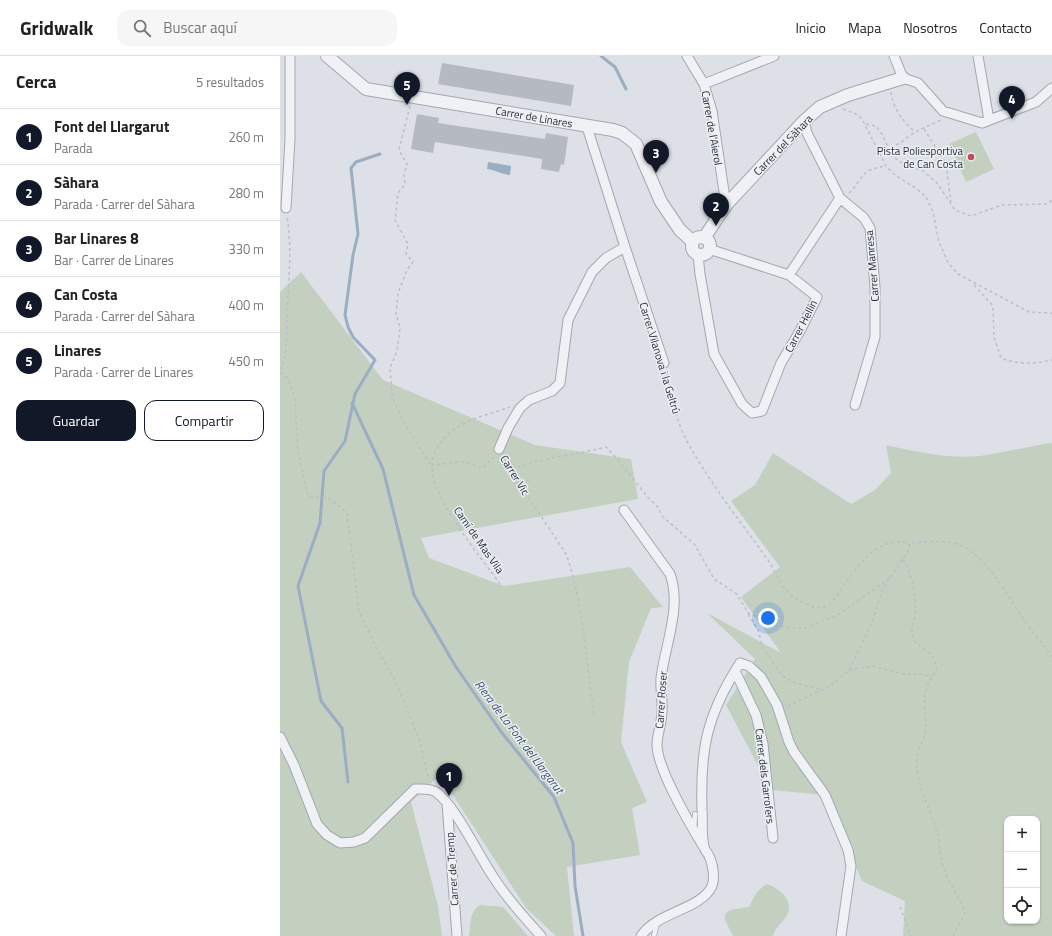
<!DOCTYPE html>
<html lang="es">
<meta charset="utf-8">
<style>
body{margin:0;font-family:"Titillium Web",sans-serif;background:#f6f6f6;color:#222}
.controls{position:absolute;right:12px;bottom:12px;display:grid;overflow:hidden;border-radius:8px;box-shadow:0 1px 3px #0004}
.controls button{width:36px;height:36px;display:grid;place-items:center;padding:0;border:0;border-bottom:1px solid #e0e0e0;background:#fff;color:#222;font:20px sans-serif}
.you{position:absolute;left:488px;top:562px;width:14px;height:14px;margin:-10px;border:3px solid #fff;border-radius:50%;background:#1a73e8;box-shadow:0 0 0 6px #1a73e833}
.badge{display:grid;place-items:center;width:26px;height:26px;border-radius:50%;background:#111827;color:#fff;font-size:13px;font-weight:700}
.pin{position:absolute;translate:-50% -33px;filter:drop-shadow(0 1px 2px #0008)}
.pin::after{content:'';position:absolute;top:21px;width:14px;height:12px;background:inherit;clip-path:polygon(0 0,100% 0,50% 100%)}
.list{margin:0;padding:0;list-style:none}
h2{display:flex;justify-content:space-between;align-items:center;height:52px;margin:0;padding:0 16px;font-size:17px}
h2 small{font-size:13px;font-weight:400;color:#767676}
.list li{display:grid;grid-template-columns:26px 1fr auto;gap:12px;align-items:center;box-sizing:border-box;height:56px;padding:0 16px;border-top:1px solid #e0e0e0}
.list b{display:block;font-size:15px;white-space:nowrap}
.list p{margin:0;font-size:13px;white-space:nowrap;color:#767676}
.list em{font-size:13px;font-style:normal;color:#767676}
.actions{display:flex;gap:8px;padding:12px 16px}
.actions a{flex:1;padding:9px 0;border:1px solid #111827;border-radius:12px;text-align:center;font-size:14px;color:#111827}
.actions .main{background:#111827;color:#fff}
.icon{flex:none;width:22px;height:22px;fill:none;stroke:currentColor;stroke-width:2;stroke-linecap:round;stroke-linejoin:round}
.map{position:relative;flex:none;width:772px;height:880px;overflow:hidden}
header{display:flex;align-items:center;gap:24px;box-sizing:border-box;height:56px;padding:0 20px;background:#fff;border-bottom:1px solid #e0e0e0}
header strong{font-size:19px}
nav{display:flex;gap:22px;margin-inline-start:auto;font-size:14px}
.search{width:280px;height:36px;background:#f6f6f6;display:flex;align-items:center;gap:10px;box-sizing:border-box;padding:0 14px;border-radius:12px;color:#767676;font-size:15px}
main{display:flex}
aside{flex:1;background:#fff}
.map>svg:first-child{display:block}
</style>
<header>
<strong>Gridwalk</strong>
<div class="search"><svg class="icon" aria-label="search" viewBox="0 0 24 24"><circle cx="10" cy="10" r="6"/><path d="M15 15l6 6"/></svg>Buscar aquí</div>
<nav><a>Inicio</a><a>Mapa</a><a>Nosotros</a><a>Contacto</a></nav>
</header>
<main>
<aside>
<h2>Cerca<small>5 resultados</small></h2>
<ul class="list">
<li><span class="badge">1</span><div><b>Font del Llargarut</b><p>Parada</p></div><em>260 m</em></li>
<li><span class="badge">2</span><div><b>Sàhara</b><p>Parada · Carrer del Sàhara</p></div><em>280 m</em></li>
<li><span class="badge">3</span><div><b>Bar Linares 8</b><p>Bar · Carrer de Linares</p></div><em>330 m</em></li>
<li><span class="badge">4</span><div><b>Can Costa</b><p>Parada · Carrer del Sàhara</p></div><em>400 m</em></li>
<li><span class="badge">5</span><div><b>Linares</b><p>Parada · Carrer de Linares</p></div><em>450 m</em></li>
</ul>
<div class="actions"><a class="main">Guardar</a><a>Compartir</a></div>
</aside>
<div class="map">
<svg width="772" height="880" viewBox="0 0 772 880">
<rect width="100%" height="100%" fill="#dde0e6"/>
<path fill="#c3cfbf" fill-rule="evenodd" d="M696 76 714 113 686 126 669 88Z
M21 216 103 324 255 389 351 403 358 443 141 482 149 502 224 530 350 511 383 551 371 552 349 606 341 686 367 746 352 752 360 799 287 811 294 880H276L246 852 160 719 131 746 158 850 162 880H0V236Z
M772 387V880H623L625 845 582 825 545 739 491 734 446 649 475 603 427 557 501 597 461 541 500 511 451 445 475 429 493 397 571 448 595 434 611 417 606 389C637 396 668 403 700 400 724 397 748 390 772 387ZM727 763H757V865H727Z
M486 828C500 832 517 846 505 862 501 868 495 872 493 880H453L445 864V858L450 854 469 851 476 837Z
M200 849 223 851 248 880H189C191 868 189 856 200 849Z"/>
<path fill="#9aaec3" d="M208 106 231 110 230 119C221 118 215 114 207 113Z"/>
<g fill="none" stroke-linecap="round" stroke-linejoin="round">
<path stroke="#9aaec3" stroke-width="3" d="M321 0 335 11 346 33
M72 347 103 413 134 539 176 611 222 677 274 741 293 787 295 830 303 880
M68 726 62 672 41 645 18 530 40 467 44 415 65 385 75 338 95 304 73 281 68 271 65 259 73 199 78 178 71 112 76 106 100 98"/>
</g>
<path fill="#b5b9c2" d="M162 7 294 29 291 50 158 28Z
M137 58 159 62 158 67 265 83 266 77 288 81 284 109 281 108 279 116 261 113 262 103 155 86 153 97 131 93Z"/>
<g fill="none" stroke-linecap="round" stroke-linejoin="round">
<g stroke="#a3a7af" stroke-width="6">
<path id="service" d="M414 773 415 758
M374 880 377 866"/>
</g>
<g stroke="#a3a7af" stroke-width="11">
<path id="minor" d="M407 0 424 28 432 55 446 149
M614 0 623 22 638 27 663 55 702 67 756 46 772 32
M698 0 709 64
M424 28 494 0
M524 65 527 77 560 142 584 162 590 172 595 231V281L575 349
M307 71 345 191 384 307
M6 152 10 83V0
M418 199 420 218 434 298 462 348 472 357 482 355 501 307 520 275 537 241 509 219 429 193
M509 219 560 142
M219 393 228 372 240 352 249 344 272 335 280 327 288 264 312 216 326 202 345 191
M344 454 390 518C402 551 385 589 381 622 380 633 383 645 382 656 382 667 377 678 377 689 377 713 410 768 423 790
M455 615 476 659 483 688 493 782
M0 681 14 709 37 768 47 779 60 787 74 786 85 782 135 733C142 733 150 732 156 736 176 750 200 803 216 825 229 845 245 862 261 880
M167 747 177 880
M361 880C378 855 421 854 432 830 435 822 433 808 429 800 428 797 424 794 424 790 421 778 423 765 422 753 420 692 427 659 460 607L469 610 481 621 497 649 509 686 514 696 545 739 568 794 571 810 561 880"/>
</g>
<g stroke="#a3a7af" stroke-width="14">
<path id="tertiary" d="M47 0 86 33 333 74 342 77 356 88 381 146 400 174 413 186
M412 190a9 9 0 1 1 18 0a9 9 0 1 1-18 0Z
M424 182 446 149 524 65 540 51 568 39 623 22"/>
</g>
<path stroke="#bbbec4" stroke-width="1.5" stroke-dasharray="3 3" stroke-linecap="butt" d="M611 36C613 52 623 66 635 76
M130 50 119 94 127 108 124 118 125 128 118 137 115 164 128 188 126 198 133 206 127 214 118 237 116 258 120 272 117 295 110 312 112 340 123 365 152 411
M563 53 576 58 582 63 606 110 615 119 637 133 646 141 653 156 659 186 668 207 678 218 749 256 772 257
M586 68 596 70 602 78 612 100 625 109 642 114 657 127 675 154 691 160 722 149 767 148 772 144
M644 73 666 108 671 146
M600 97 620 87 635 76 661 64
M569 137C585 121 579 114 606 110
M694 229 713 250 714 281 721 302C738 309 755 308 772 304
M0 314C9 295 6 275 7 254 9 222 12 192 7 160
M386 316C392 338 395 363 406 383 428 425 460 465 488 504 494 512 497 524 504 532 513 542 530 554 544 551 551 549 557 540 561 534 577 510 597 479 630 487
M0 317 8 322 15 344 18 395 28 440 50 443 67 457 79 556 99 597 113 620 124 645 140 686 149 724
M225 399 235 411C244 412 249 406 258 405 281 400 303 397 326 391 341 406 353 423 366 439 372 447 379 449 381 459L415 489 434 523 457 538 468 557 497 570 523 573 545 564 561 557 610 522
M222 401 286 498C305 550 305 607 315 661
M151 409 184 406 202 412 214 401
M623 503C633 520 636 541 635 560 634 567 630 575 633 581 638 595 653 590 657 615 639 635 646 649 646 672 645 684 637 692 637 704 635 724 648 750 655 768 660 783 659 801 665 816 671 830 680 843 685 857L673 880
M610 521 627 498 630 487C647 486 663 483 679 489 708 501 727 539 744 564 753 577 763 588 772 601
M220 528C201 501 150 441 152 409 152 394 166 378 179 370 194 361 214 357 230 351
M468 558 478 574 483 592 502 620 513 626 542 634
M569 614 592 610 622 618H644L652 621
M508 650 549 631 569 614 591 569 603 532 608 525
M620 851 631 880
M651 880H652"/>
<use href="#service" stroke="#eff1f4" stroke-width="4.5"/>
<use href="#minor" stroke="#eff1f4" stroke-width="9"/>
<use href="#tertiary" stroke="#eff1f4" stroke-width="12"/>
</g>
<circle fill="#c24a5b" stroke="#eceff3" stroke-width="1.5" cx="691" cy="101" r="4"/>
<g text-anchor="middle" stroke-width="3" stroke-linejoin="round" paint-order="stroke">
<g font-size="11" fill="#282e3b" stroke="#eceff3">
<text transform="translate(254 61) rotate(10)" y="4">Carrer de Linares</text>
<text transform="translate(432 72) rotate(80)" y="4">Carrer de l'Aierol</text>
<text transform="translate(503 89) rotate(-46)" y="4">Carrer del Sàhara</text>
<text transform="translate(592 210) rotate(-95)" y="4">Carrer Manresa</text>
<text transform="translate(521 270) rotate(-63)" y="4">Carrer Hellín</text>
<text transform="translate(380 302) rotate(73)" y="4">Carrer Vilanova i la Geltrú</text>
<text transform="translate(235 419) rotate(58)" y="4">Carrer Vic</text>
<text transform="translate(199 484) rotate(55)" y="4">Camí de Mas Vila</text>
<text transform="translate(381 644) rotate(-86)" y="4">Carrer Roser</text>
<text transform="translate(485 720) rotate(83)" y="4">Carrer dels Garrofers</text>
<text transform="translate(172 813) rotate(-94)" y="4">Carrer de Tremp</text>
</g>
<g font-size="11" fill="#282e3b" stroke="#eceff3" text-anchor="end">
<text x="683" y="99">Pista Poliesportiva<tspan x="683" dy="13">de Can Costa</tspan></text>
</g>
<g font-size="12" font-style="italic" fill="#354d6b" stroke="#eceff3">
<text transform="translate(239 681) rotate(53)" y="4">Riera de La Font del Llargarut</text>
</g>
</g>
</svg>
<div class="controls">
<button>+</button>
<button>−</button>
<button><svg class="icon" aria-label="locate" viewBox="0 0 24 24"><circle cx="12" cy="12" r="6"/><path d="M12 2v4M12 18v4M2 12h4M18 12h4"/></svg></button>
</div>
<div class="you"></div>
<div class="pin badge" style="left:169px;top:740px">1</div>
<div class="pin badge" style="left:436px;top:170px">2</div>
<div class="pin badge" style="left:376px;top:117px">3</div>
<div class="pin badge" style="left:732px;top:63px">4</div>
<div class="pin badge" style="left:127px;top:49px">5</div>
</div>
</main>
